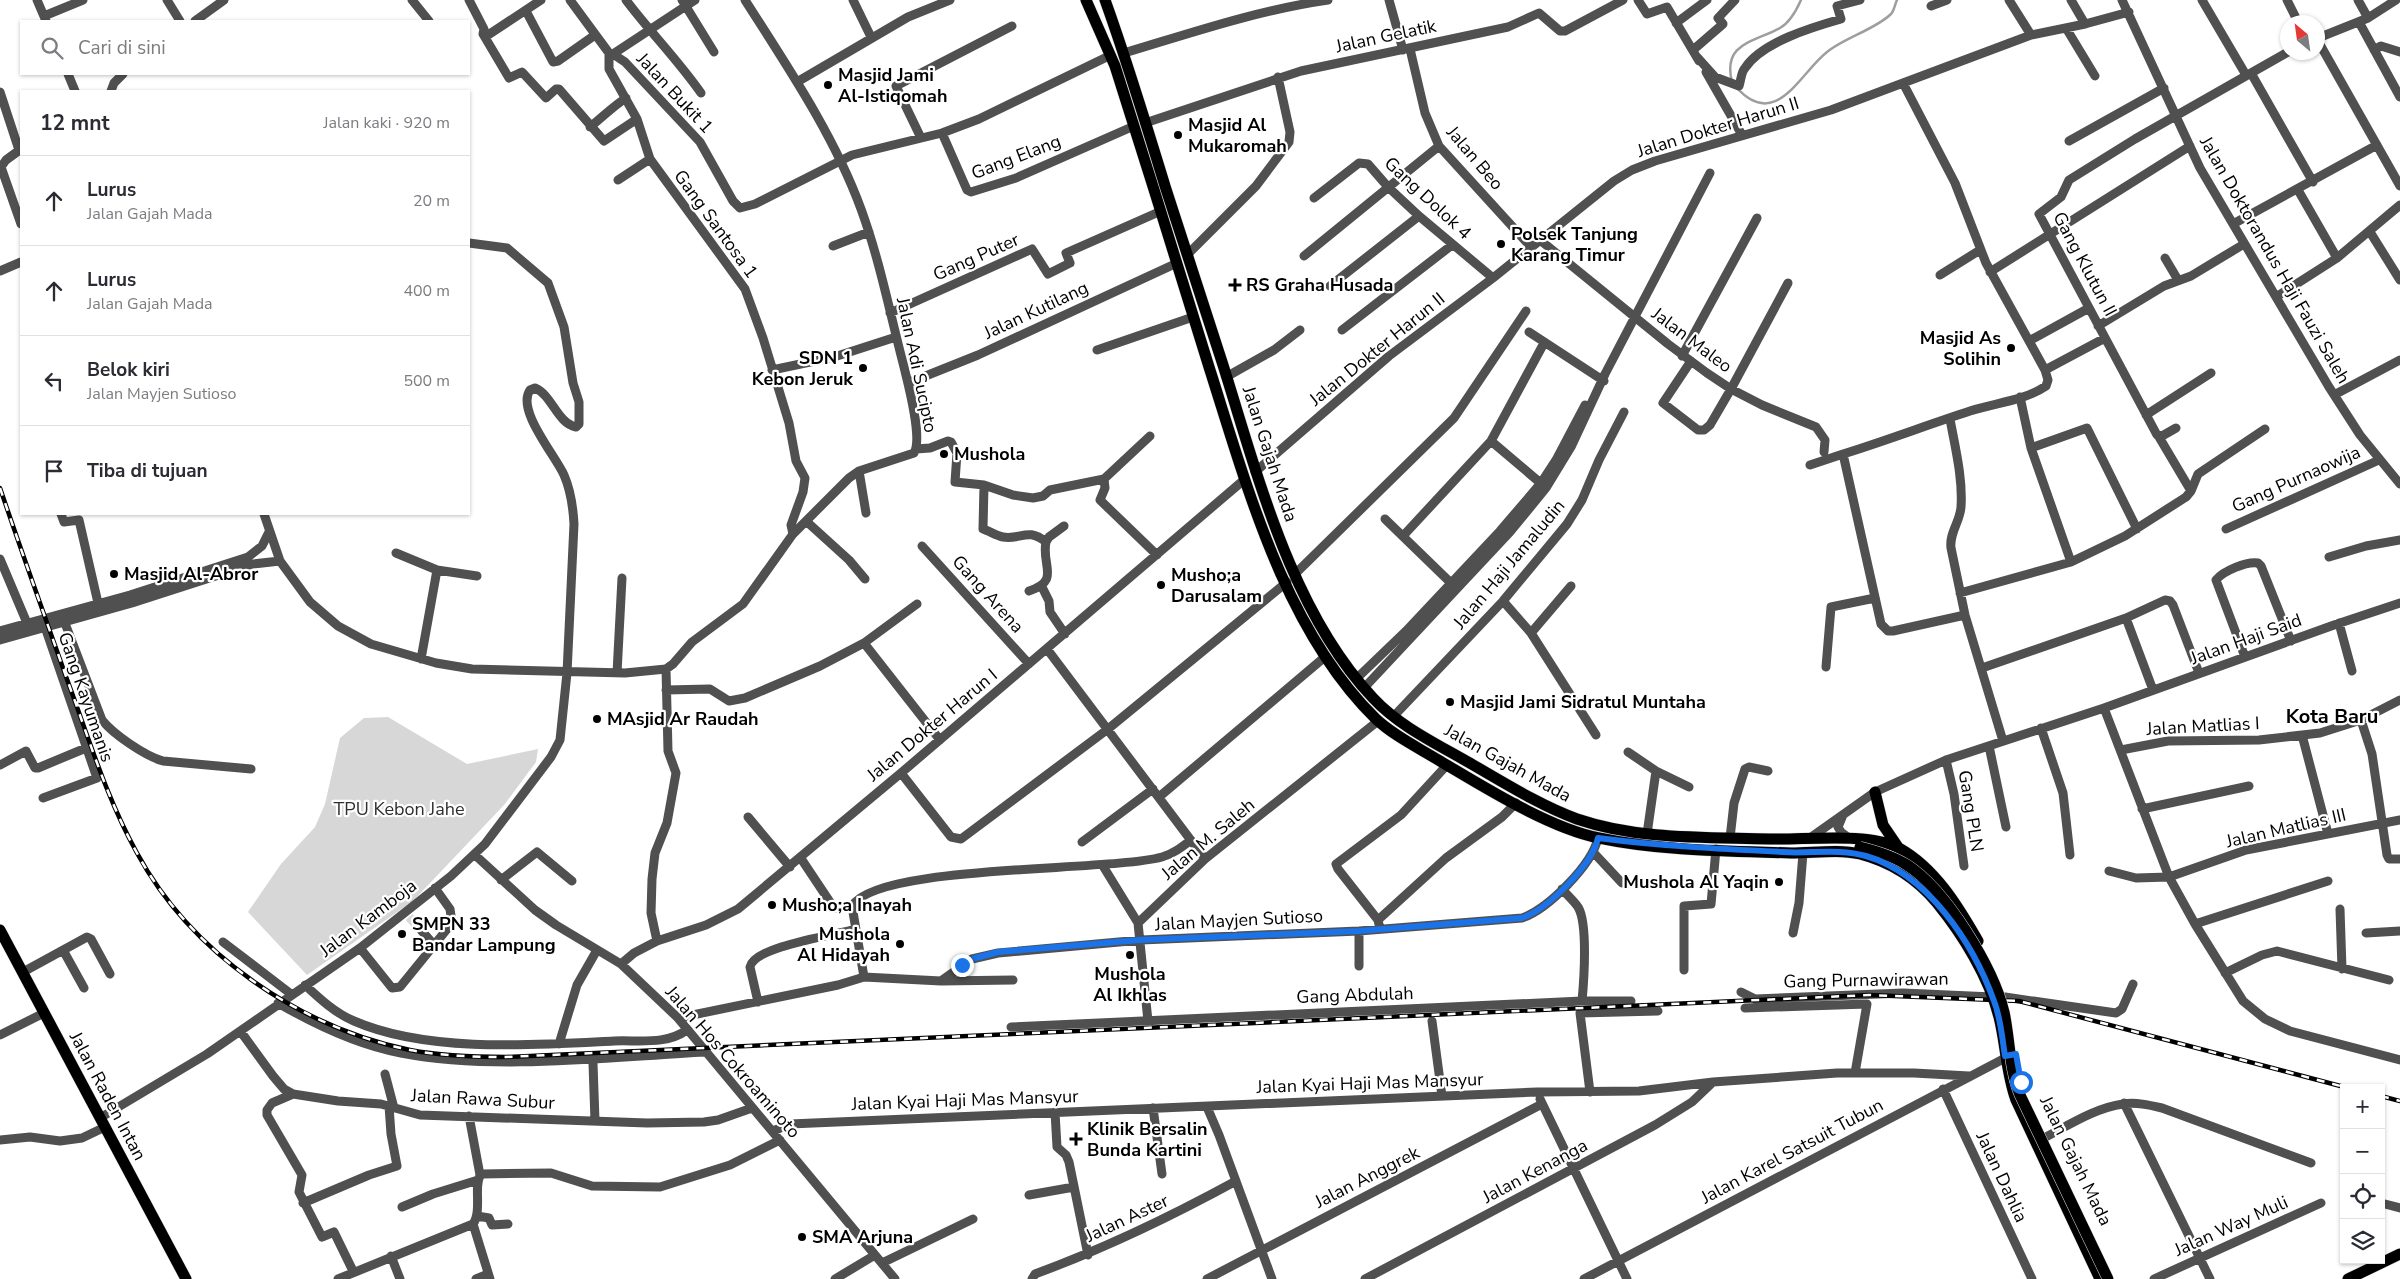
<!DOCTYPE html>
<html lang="id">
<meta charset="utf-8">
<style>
body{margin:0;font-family:"Nunito Sans",sans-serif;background:#f2f2f3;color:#2b2b33}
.controls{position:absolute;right:15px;bottom:15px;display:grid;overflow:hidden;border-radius:0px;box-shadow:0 1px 4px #0004}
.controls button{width:45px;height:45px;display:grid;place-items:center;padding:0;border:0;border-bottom:1px solid #e1e1e2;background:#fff;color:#2b2b33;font:25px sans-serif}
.compass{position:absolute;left:2280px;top:15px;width:45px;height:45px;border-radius:50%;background:#fff;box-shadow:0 1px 4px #0004;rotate:331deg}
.stop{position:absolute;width:15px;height:15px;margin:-11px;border:4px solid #1a73e8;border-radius:50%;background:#fff}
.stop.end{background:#1a73e8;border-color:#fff;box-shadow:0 1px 5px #0008}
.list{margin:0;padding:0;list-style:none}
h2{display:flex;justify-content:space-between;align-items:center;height:65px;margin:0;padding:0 20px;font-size:21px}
h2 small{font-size:16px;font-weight:400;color:#7c7c81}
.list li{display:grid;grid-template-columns:32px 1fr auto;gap:15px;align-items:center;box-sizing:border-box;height:90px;padding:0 20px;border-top:1px solid #e1e1e2}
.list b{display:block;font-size:19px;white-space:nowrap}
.list p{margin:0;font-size:16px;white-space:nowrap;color:#7c7c81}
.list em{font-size:16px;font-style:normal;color:#7c7c81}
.icon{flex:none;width:28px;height:28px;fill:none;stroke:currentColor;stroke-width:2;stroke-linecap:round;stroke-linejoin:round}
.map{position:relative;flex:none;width:2400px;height:1279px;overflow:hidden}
.search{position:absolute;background:#fff;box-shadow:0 1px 4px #0004;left:20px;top:20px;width:450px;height:55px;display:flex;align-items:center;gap:12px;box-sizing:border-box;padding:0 18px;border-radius:0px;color:#7c7c81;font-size:19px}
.panel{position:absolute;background:#fff;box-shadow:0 1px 4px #0004;left:20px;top:90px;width:450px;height:425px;border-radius:0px}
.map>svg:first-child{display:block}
</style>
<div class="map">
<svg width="2400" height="1279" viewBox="0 0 2400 1279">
<rect width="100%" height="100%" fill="#fff"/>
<path fill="#d7d7d7" d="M388 717 467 764 538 749 536 762 504 805 413 901 307 975 248 912 281 864 315 827 325 804 340 738 364 718Z"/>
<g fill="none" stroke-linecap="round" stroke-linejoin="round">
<path stroke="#9e9e9e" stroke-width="2.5" d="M1732 82C1722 43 1754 42 1780 28 1789 23 1797 9 1801 0
M1737 88C1776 131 1800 73 1827 52 1844 38 1876 29 1891 14 1894 11 1895 4 1897 0"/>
<path stroke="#d9d9d9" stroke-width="9" stroke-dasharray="9 4.5" stroke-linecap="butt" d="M409 917 421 930"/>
<g stroke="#dbdbdb" stroke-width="12">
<path id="major" d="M1086 0 1115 66C1147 166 1178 267 1209 367 1247 486 1284 629 1376 719 1394 736 1419 748 1440 761 1484 787 1549 828 1599 838 1661 851 1728 851 1791 853 1814 853 1838 849 1860 854 1891 862 1917 879 1937 903 1963 935 1989 977 1999 1017 2006 1045 2006 1073 2016 1100L2100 1279
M1105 0C1127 61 1146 124 1165 186 1184 246 1204 305 1223 365 1258 476 1291 611 1373 698 1399 726 1435 743 1468 762 1503 782 1539 805 1577 819 1638 840 1707 837 1770 839 1806 840 1868 832 1899 848 1935 868 1958 906 1978 941
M1875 792 1883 825 1898 847
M0 930 186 1279
M2348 1279 2400 1254"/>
</g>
<path stroke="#505050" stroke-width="9" d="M37 0 46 21
M167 0 180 21
M412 0 429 21
M469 0 484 29 483 34 509 78 522 72 546 98 556 89H559L604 141 637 119
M570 0 609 53
M626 0C650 32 678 60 701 93
M682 0 714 52
M853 0 871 37
M1389 0 1403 50
M1638 0 1647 14 1667 7 1699 61
M2009 0 2031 35
M2071 0 2085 24
M2122 0 2200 168 2329 387 2360 435 2400 484
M2202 0 2246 75
M2287 0 2298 22
M2358 0 2368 18
M1931 6 1947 0
M526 11 553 62 558 61 595 35
M44 16 83 0
M195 21 224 0
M2359 22 2400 97
M1676 23 1707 0
M2066 28 2095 76
M485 37 541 0
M2318 38 2368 18 2396 0
M2318 41 2400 186
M1410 49 1425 113 1439 146 1531 247
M1693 50 1723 24 1718 18 1735 0
M2374 50 2381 46 2400 52
M609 53V69L637 119 650 159 745 289 763 338 789 423 796 461 805 478 803 492 791 525 793 534
M609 53 613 54 695 0
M1124 53C1191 33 1258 10 1328 0
M613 54 625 62 700 142 733 201 740 208 755 204 852 155 942 133 979 119 1111 55
M1697 57 1715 77 1739 86C1741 81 1741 72 1745 68 1762 42 1813 27 1841 19L1837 6 1860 0
M1706 72 1742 135
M2251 73 2313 182
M68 74 75 91
M797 82 908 17 950 0
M1903 83 1955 183 1986 263 2045 370 2048 380 2046 386C2024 401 1994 403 1970 411 1927 425 1885 441 1843 454L1881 624 1888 631H1893L1965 615
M111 91 114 83 123 74
M0 92 19 150
M1145 123 1301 71 1508 27 1539 13 1560 31H1565L1623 0
M590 127C603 117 612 107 626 98
M942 133 967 190 971 192 1016 178 1134 126
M921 138 896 86 1012 26
M2069 141 2164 88
M21 149 6 160 1 167 21 224
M618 180 650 159
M2298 190 2337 258
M1314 198 1359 163 1368 164 1388 187 1419 216 1493 278
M2233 224 2377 145
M2370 232 2400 280
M1540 240 1668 344 1707 373 1731 389 1762 405 1816 427 1825 440 1824 452
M833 246 869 232
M1187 255 1256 186 1289 142 1290 132 1278 77
M1304 256 1439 146
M2165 258 2178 280
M0 271 21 262
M1990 272 2190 146
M1940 275 1980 250
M1330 286 1419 216
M2276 297 2337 258 2400 205
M890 313 1032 249 1048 274 1070 263 1066 253 1161 211
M2098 326 2164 286 2191 276 2244 244
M1342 330 1452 245
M1529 332 1604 381
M2029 341 2089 308
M1097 350 1193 317
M1682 356 1757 218
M1691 361 1663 403 1698 430H1704L1710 425 1731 389 1788 283
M772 370 834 357 896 337
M2045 370 2105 338
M1226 377 1274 350 1300 330
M908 383 978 355 1177 263
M2334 395 2400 360
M2020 397 2031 448 2071 562
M2146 415 2211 373
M1950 419C1955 447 1963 478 1961 507 1960 522 1949 533 1951 548L1965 615 2003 741
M2176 428 2162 436 2157 435 2039 214 2061 197 2069 180 2135 139 2288 52
M1150 436 1104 479 1105 488 1100 500 1157 555
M2159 437 2191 491
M1491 441 1544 486
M2031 448 2087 428 2137 529
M916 449 930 448 948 441 951 442 957 453 955 482 984 485 983 529C989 531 997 536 1003 537 1022 540 1027 527 1046 542 1041 565 1061 581 1029 591
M1810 465 1843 454
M859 471 866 513
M1255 472 1389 356 1493 278 1614 181 1632 170 1655 161 1831 110 2031 35 2085 24 2129 12
M984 485 1013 495 1033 498 1043 496 1050 490 1104 479
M61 514 64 522 79 520 98 603
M264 514 280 561 310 602 338 626 371 644 436 663 472 669 625 673 666 669 673 664 692 642 743 604 793 534 849 478 859 471 914 453C923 438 908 384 904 367 890 314 880 261 861 209 834 135 787 66 745 0
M1385 519 1453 585
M806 521 849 560 865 579
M2226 529 2379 460
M1403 536 1491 441 1544 343
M1046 542 1049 537 1064 526
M922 546 1029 664
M396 553 437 570 421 659
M2329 557 2366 546 2400 540
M0 559 27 623
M437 570 477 576
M1296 573 1454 418 1526 311
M1042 587 1049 601 1050 612 1065 634
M1960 593 2071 562 2125 536 2186 497 2191 491 2198 474 2265 429
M1503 601 1531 633 1596 735
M63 618 102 720C113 734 145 756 163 761L251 769
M2126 618 2153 690
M2339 623 2352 671
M0 631 130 595 248 557 262 546 269 532
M1531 633 1571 586
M0 640 132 603 253 564 280 561
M864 643 940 740
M1047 649 1205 859
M2245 657 2216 580C2223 571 2247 561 2258 563L2261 566 2291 641
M1826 667 1831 607 1875 598
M1982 668 2126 618 2165 600 2170 601 2173 605 2199 673
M617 673 622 578
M1356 679 1406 631 1500 531 1541 483 1556 460 1585 405
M1364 688 1510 532 1546 488 1571 447 1605 374 1710 173
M666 690 710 689 729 701 745 698 820 666 864 643 917 604
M2104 708 2169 877 2195 924 2243 1001 2265 1019 2290 1031 2400 1060
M1393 717 1503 601 1567 524 1582 500 1599 460 1624 412
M2361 720 2372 754 2387 855 2389 859H2400
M2041 728 2063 793 2070 855
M2302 735 2328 834
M1989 746 2006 827
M2121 750 2168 741 2259 740 2320 733 2361 720 2400 700
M1628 752 1656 771 1647 834
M1946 760 1954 794 1964 866
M0 765 26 751 35 768H38L86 748
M1656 771 1689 787
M901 773 951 837 961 839 1108 729 1287 582
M1159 797 1326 656
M43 798 97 778 45 627
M2142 809 2249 786
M1843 815 1838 827 1841 832 1849 838
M748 817 790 867
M1730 838 1734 803 1745 769 1749 767 1768 771
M1810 838 1875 792 1946 760 2104 708 2334 625 2400 603
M1082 842 1153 789
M1593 852 1622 883
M475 855 535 910 556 925 621 964 678 1018 895 1279
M800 857 834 908 852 906
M1103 866 1138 923
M2109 871 2136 878 2169 877 2246 850 2400 820
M501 880 537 852 572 881
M2340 909 2342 969
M1378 920 1446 858 1502 817 1516 803
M2195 924 2328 881
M1380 929 1378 920 1338 869 1336 864 1401 815 1447 765
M421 930 434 945
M1359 931V966
M1793 933 1799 903 1803 853
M2366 933 2400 931
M657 941 651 913 652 879 655 853 667 823 676 773 668 751 666 669
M223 942 291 994
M360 948 392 988 400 987 452 923 450 909 435 888
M63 950 84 988
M621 964 634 953 657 941 706 925 738 909 901 773 1245 479
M1684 970V906L1711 904 1716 849
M23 972 87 937 91 939 110 974
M2225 973 2262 955 2277 951 2389 980
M864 977 852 906C877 864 1106 872 1162 857 1173 854 1182 847 1191 840
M941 981 1013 980
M305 985C320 999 335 1013 354 1021 427 1053 535 1045 614 1041 640 1040 666 1045 687 1030
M1741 992 1755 999 1903 993 1993 997
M2005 997 2116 1013 2122 1009 2133 984
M1582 1001H1631
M758 1002 750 967C754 946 836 935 856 929
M278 1003C316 1025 358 1045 401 1053 495 1071 609 1057 705 1052
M1745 1008 1867 1004 1855 1073
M678 1018 838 985 864 977 941 981 972 959 998 953 1141 940 1359 931 1522 918C1548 909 1592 865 1598 838
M1148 1021 1138 923 1205 859 1378 721
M1432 1021 1442 1096
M1011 1027 1582 1001C1584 980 1588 923 1578 907 1573 900 1567 895 1562 889
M241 1032 273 1076 284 1089 293 1094 338 1101 381 1104 420 1115 647 1123 704 1122 718 1120 752 1108
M0 1035 44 1013
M559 1044 577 985 597 950
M593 1063 595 1121
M385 1074 394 1108
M1943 1089 2032 1279
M1590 1092 1580 1013 1658 1011
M293 1094 272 1103 267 1110V1115L302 1175 299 1192 322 1237 334 1232 353 1271
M1540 1099 1627 1279
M2124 1103 2210 1279
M1207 1107 1219 1135 1272 1279
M1153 1108 1162 1174
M1055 1112 1057 1147 1066 1155 1069 1162 1088 1255
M469 1116 480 1175
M100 1118 207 1054 360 948 451 876 485 844 551 757 560 740 567 673 574 524C573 506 571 491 564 475 555 455 516 410 530 390L535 388C552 395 557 423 576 427L579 424V402L573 383 564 327 548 283 507 248 469 243
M773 1131 790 1124 1537 1092 1639 1091 1713 1082 1837 1073H1914L1969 1076
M0 1140 30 1137 60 1141 82 1138 105 1127
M2036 1142C2063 1129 2093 1108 2123 1104 2136 1102 2149 1105 2162 1108L2311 1163
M1029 1195 1074 1187
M303 1203 369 1175 397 1166 391 1134 389 1106
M2381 1203 2400 1208
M402 1207 433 1194 478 1180
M477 1216 489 1218 492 1225 508 1224
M473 1224C483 1210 472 1181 482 1174L551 1173 592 1186 660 1187 730 1165 780 1140
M473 1224 490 1279
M391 1256 400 1279
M882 1263 973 1219
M338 1279 473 1224
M476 1279 488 1274
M835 1279 875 1255
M1032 1279 1035 1274C1106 1248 1170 1217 1236 1181
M1207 1279 1542 1104
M1365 1279 1655 1125 1692 1102 1713 1082
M1584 1279 2011 1055
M2154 1279 2321 1203"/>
<use href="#major" stroke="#000" stroke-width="11"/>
<g stroke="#000" stroke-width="4.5">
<path id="rail" d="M0 488C22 553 45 617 68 682 89 739 107 799 137 853 191 953 299 1027 410 1050 442 1056 474 1057 506 1057L1869 995 2019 1001 2348 1088
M2381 1096 2400 1101"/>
</g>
<use href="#rail" stroke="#fff" stroke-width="2.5" stroke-dasharray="8" stroke-linecap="butt"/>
<g stroke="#dbdbdb" stroke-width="12" stroke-linecap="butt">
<path id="major-bridge" d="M1860 847C1876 851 1893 856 1907 865 1946 890 1993 967 2004 1012 2010 1040 2009 1068 2020 1095L2108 1279"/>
</g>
<use href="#major-bridge" stroke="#000" stroke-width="11"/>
</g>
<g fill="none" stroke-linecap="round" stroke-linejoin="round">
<path stroke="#1a73e8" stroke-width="6" d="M962 965 972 959 998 952 1140 940 1359 931 1522 918C1548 909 1592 865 1598 838 1660 846 1721 849 1783 852 1810 854 1839 848 1866 856 1928 874 1973 943 1994 1001 2001 1019 2002 1038 2005 1056L2016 1054 2021 1082"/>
</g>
<g fill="#000" stroke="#fff" stroke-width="2">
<circle cx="828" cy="85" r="5"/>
<circle cx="1178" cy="135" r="5"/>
<circle cx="1501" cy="244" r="5"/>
<path d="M1232.5 277.5h5v5h5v5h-5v5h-5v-5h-5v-5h5z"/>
<circle cx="2011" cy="348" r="5"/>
<circle cx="863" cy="368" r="5"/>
<circle cx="944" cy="454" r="5"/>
<circle cx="114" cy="574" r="5"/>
<circle cx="1161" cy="585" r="5"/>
<circle cx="1450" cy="702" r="5"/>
<circle cx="597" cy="719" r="5"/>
<circle cx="1779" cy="882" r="5"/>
<circle cx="772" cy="905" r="5"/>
<circle cx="402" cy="934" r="5"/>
<circle cx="900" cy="944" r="5"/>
<circle cx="1130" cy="955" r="5"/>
<path d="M1073.5 1131.5h5v5h5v5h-5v5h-5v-5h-5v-5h5z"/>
<circle cx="802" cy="1237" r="5"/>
</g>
<g text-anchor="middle" stroke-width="4.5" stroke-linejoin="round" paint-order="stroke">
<g font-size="18" fill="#000" stroke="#fff">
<text transform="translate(1386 36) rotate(-12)" y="6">Jalan Gelatik</text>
<text transform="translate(675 93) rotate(47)" y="6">Jalan Bukit 1</text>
<text transform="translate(1718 127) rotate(-17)" y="6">Jalan Dokter Harun II</text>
<text transform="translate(1016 157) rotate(-21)" y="6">Gang Elang</text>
<text transform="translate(1475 158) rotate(50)" y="6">Jalan Beo</text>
<text transform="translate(1428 198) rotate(43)" y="6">Gang Dolok 4</text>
<text transform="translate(716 224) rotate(54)" y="6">Gang Santosa 1</text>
<text transform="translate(976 257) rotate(-24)" y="6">Gang Puter</text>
<text transform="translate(2275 260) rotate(60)" y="6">Jalan Doktorandus Haji Fauzi Saleh</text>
<text transform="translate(2085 264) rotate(62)" y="6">Gang Klutun II</text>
<text transform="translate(1036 310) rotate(-25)" y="6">Jalan Kutilang</text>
<text transform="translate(1692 340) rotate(37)" y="6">Jalan Maleo</text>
<text transform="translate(1377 349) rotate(-39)" y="6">Jalan Dokter Harun II</text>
<text transform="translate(917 365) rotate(78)" y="6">Jalan Adi Sucipto</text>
<text transform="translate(1270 454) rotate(72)" y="6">Jalan Gajah Mada</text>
<text transform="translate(2296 479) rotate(-24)" y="6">Gang Purnaowija</text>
<text transform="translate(1509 564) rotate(-50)" y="6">Jalan Haji Jamaludin</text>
<text transform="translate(988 594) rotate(48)" y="6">Gang Arena</text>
<text transform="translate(2246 639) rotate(-20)" y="6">Jalan Haji Said</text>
<text transform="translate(86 697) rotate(71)" y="6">Gang Kayumanis</text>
<text transform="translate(932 725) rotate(-40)" y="6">Jalan Dokter Harun I</text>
<text transform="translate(2203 726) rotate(-3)" y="6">Jalan Matlias I</text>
<text transform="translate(1508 763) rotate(29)" y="6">Jalan Gajah Mada</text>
<text transform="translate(1971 811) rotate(81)" y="6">Gang PLN</text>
<text transform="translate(2286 828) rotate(-13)" y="6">Jalan Matlias III</text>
<text transform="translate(1208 839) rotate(-40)" y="6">Jalan M. Saleh</text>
<text transform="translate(368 918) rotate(-37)" y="6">Jalan Kamboja</text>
<text transform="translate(1239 920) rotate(-3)" y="6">Jalan Mayjen Sutioso</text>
<text transform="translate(1866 980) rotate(-1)" y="6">Gang Purnawirawan</text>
<text transform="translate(1355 995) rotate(-2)" y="6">Gang Abdulah</text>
<text transform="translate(733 1062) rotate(49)" y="6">Jalan Hos Cokroaminoto</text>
<text transform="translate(1370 1083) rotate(-2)" y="6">Jalan Kyai Haji Mas Mansyur</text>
<text transform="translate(108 1096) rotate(62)" y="6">Jalan Raden Intan</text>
<text transform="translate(483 1099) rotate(3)" y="6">Jalan Rawa Subur</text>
<text transform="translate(965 1100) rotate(-2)" y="6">Jalan Kyai Haji Mas Mansyur</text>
<text transform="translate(1792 1151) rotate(-28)" y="6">Jalan Karel Satsuit Tubun</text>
<text transform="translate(2076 1161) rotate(64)" y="6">Jalan Gajah Mada</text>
<text transform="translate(1535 1171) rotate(-28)" y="6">Jalan Kenanga</text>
<text transform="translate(1367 1177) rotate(-27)" y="6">Jalan Anggrek</text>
<text transform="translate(2002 1177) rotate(65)" y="6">Jalan Dahlia</text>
<text transform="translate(1127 1218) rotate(-25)" y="6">Jalan Aster</text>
<text transform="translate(2231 1226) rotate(-24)" y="6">Jalan Way Muli</text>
</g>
<g font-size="18" font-weight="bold" fill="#000" stroke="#fff" text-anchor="start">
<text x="838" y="81">Masjid Jami<tspan x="838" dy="21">Al-Istiqomah</tspan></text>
<text x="1188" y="131">Masjid Al<tspan x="1188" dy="21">Mukaromah</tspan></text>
<text x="1511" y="240">Polsek Tanjung<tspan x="1511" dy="21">Karang Timur</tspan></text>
<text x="1246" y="291">RS Graha Husada</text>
<text x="2001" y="344" text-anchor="end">Masjid As<tspan x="2001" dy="21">Solihin</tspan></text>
<text x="853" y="364" text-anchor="end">SDN 1<tspan x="853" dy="21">Kebon Jeruk</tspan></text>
<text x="954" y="460">Mushola</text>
<text x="124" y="580">Masjid Al-Abror</text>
<text x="1171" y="581">Musho;a<tspan x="1171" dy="21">Darusalam</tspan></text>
<text x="1460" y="708">Masjid Jami Sidratul Muntaha</text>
<text x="607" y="725">MAsjid Ar Raudah</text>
<text x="1769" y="888" text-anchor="end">Mushola Al Yaqin</text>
<text x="782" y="911">Musho;a Inayah</text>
<text x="412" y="930">SMPN 33<tspan x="412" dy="21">Bandar Lampung</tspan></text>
<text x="890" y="940" text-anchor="end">Mushola<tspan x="890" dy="21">Al Hidayah</tspan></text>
<text x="1130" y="980" text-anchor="middle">Mushola<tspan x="1130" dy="21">Al Ikhlas</tspan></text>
<text x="1087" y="1135">Klinik Bersalin<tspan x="1087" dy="21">Bunda Kartini</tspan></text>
<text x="812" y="1243">SMA Arjuna</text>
</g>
<g font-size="18" fill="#2e2e2e" stroke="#fff">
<text x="399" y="815">TPU Kebon Jahe</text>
</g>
<g font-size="20" font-weight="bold" fill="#000" stroke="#fff">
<text x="2332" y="723">Kota Baru</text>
</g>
</g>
</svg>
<div class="controls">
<button>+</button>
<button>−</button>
<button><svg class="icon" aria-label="locate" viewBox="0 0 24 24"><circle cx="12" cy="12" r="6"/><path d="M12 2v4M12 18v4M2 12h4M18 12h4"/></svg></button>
<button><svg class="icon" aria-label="layers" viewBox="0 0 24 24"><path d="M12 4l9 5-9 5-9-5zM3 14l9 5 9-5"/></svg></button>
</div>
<svg class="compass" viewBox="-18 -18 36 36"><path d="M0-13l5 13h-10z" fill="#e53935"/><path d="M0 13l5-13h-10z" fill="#7c7c81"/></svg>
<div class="stop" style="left:2021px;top:1082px"></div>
<div class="stop end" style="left:962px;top:965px"></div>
<div class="search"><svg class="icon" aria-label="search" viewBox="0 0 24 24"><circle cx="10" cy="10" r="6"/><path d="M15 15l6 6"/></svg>Cari di sini</div>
<section class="panel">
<h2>12 mnt<small>Jalan kaki · 920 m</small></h2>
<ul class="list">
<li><svg class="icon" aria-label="ahead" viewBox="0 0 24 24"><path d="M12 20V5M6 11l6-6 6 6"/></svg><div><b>Lurus</b><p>Jalan Gajah Mada</p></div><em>20 m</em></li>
<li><svg class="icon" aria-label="ahead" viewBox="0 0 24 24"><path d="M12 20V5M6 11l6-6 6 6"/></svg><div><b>Lurus</b><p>Jalan Gajah Mada</p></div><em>400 m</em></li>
<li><svg class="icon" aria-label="left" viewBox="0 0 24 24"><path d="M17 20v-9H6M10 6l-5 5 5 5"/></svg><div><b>Belok kiri</b><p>Jalan Mayjen Sutioso</p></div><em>500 m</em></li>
<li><svg class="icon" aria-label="arrive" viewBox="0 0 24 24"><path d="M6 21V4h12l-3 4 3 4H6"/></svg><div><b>Tiba di tujuan</b></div></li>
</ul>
</section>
</div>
